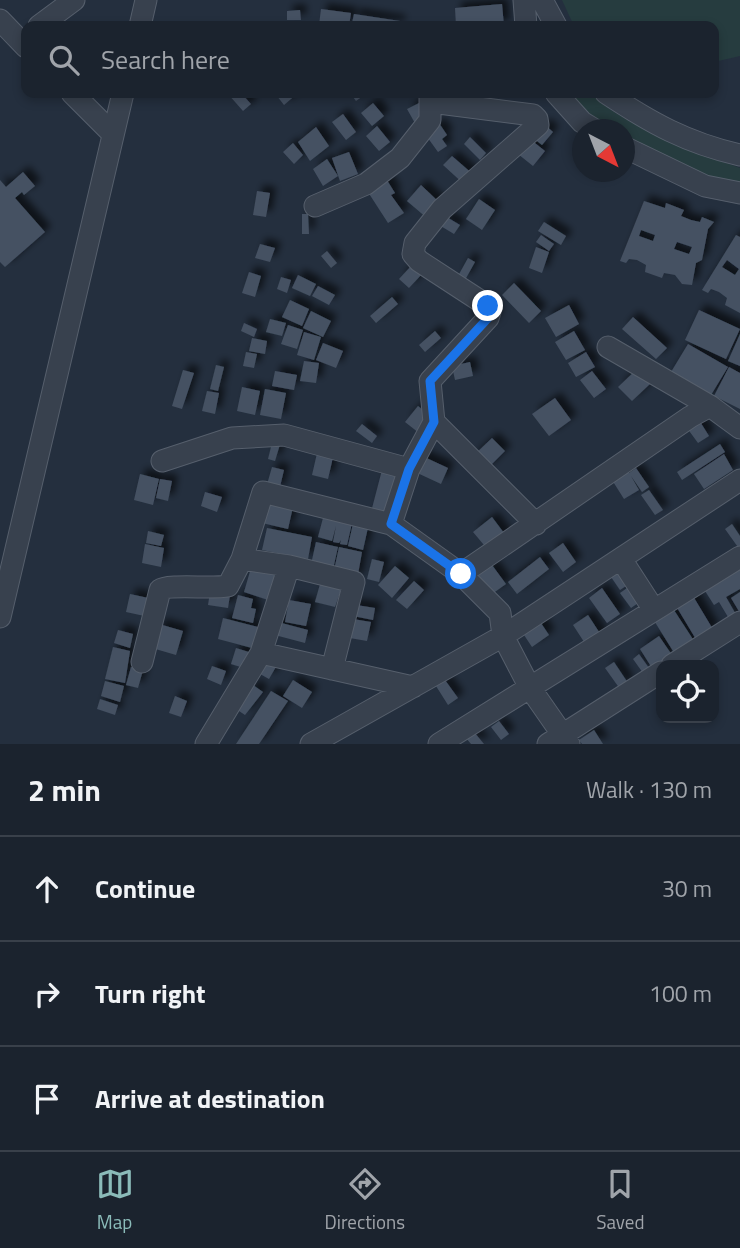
<!DOCTYPE html>
<meta charset="utf-8">
<style>
body{margin:0;font-family:"Titillium Web",sans-serif;background:#282f3a;color:#f1f3f6}
.controls{position:absolute;right:21px;bottom:21px;display:grid;overflow:hidden;border-radius:14px;box-shadow:0 4px 10px #0003}
.controls button{width:63px;height:63px;display:grid;place-items:center;padding:0;border:0;border-bottom:2px solid #39404a;background:#1b232e;color:#f1f3f6;font:35px sans-serif}
.compass{position:absolute;left:572px;top:119px;width:63px;height:63px;border-radius:50%;background:#1b232e;box-shadow:0 4px 10px #0003;rotate:138deg}
.stop{position:absolute;width:21px;height:21px;margin:-16px;border:5px solid #1a73e8;border-radius:50%;background:#fff}
.stop.end{background:#1a73e8;border-color:#fff;box-shadow:0 2px 7px #0008}
.list{margin:0;padding:0;list-style:none}
h2{display:flex;justify-content:space-between;align-items:center;height:91px;margin:0;padding:0 28px;font-size:30px}
h2 small{font-size:23px;font-weight:400;color:#a0a4aa}
.list li{display:grid;grid-template-columns:46px 1fr auto;gap:21px;align-items:center;box-sizing:border-box;height:105px;padding:0 28px;border-top:2px solid #39404a}
.list b{display:block;font-size:26px;white-space:nowrap}
.list em{font-size:23px;font-style:normal;color:#a0a4aa}
.icon{flex:none;width:38px;height:38px;fill:none;stroke:currentColor;stroke-width:2;stroke-linecap:round;stroke-linejoin:round}
.map{position:relative;flex:none;width:740px;height:744px;overflow:hidden}
.search{position:absolute;background:#1b232e;box-shadow:0 4px 10px #0003;left:21px;right:21px;top:21px;height:77px;display:flex;align-items:center;gap:18px;box-sizing:border-box;padding:0 24px;border-radius:14px;color:#a0a4aa;font-size:26px}
.sheet{height:406px;background:#1b232e}
nav{display:flex;justify-content:space-around;align-items:center;box-sizing:border-box;height:98px;border-top:2px solid #39404a;background:#1b232e;font-size:19px;color:#a0a4aa}
nav a{display:grid;justify-items:center;gap:4px}
nav .on{color:#8bbbb9}
.map>svg:first-child{display:block}
</style>
<div class="map">
<svg width="740" height="744" viewBox="0 0 740 744">
<defs>
<filter id="shadow"><feDropShadow dx="6" dy="-6" stdDeviation="3.5" flood-color="#0009"/></filter>
</defs>
<rect width="100%" height="100%" fill="#242f3e"/>
<path fill="#263c3f" d="M562 0H740V56L714 62V26H574Z
M570 93H591C619 124 699 153 740 168V187L708 176 625 137 624 130C602 129 583 110 570 93Z"/>
<path fill="#455162" fill-rule="evenodd" filter="url(#shadow)" d="M502 4 504 26H456L455 8Z
M321 9 351 13 349 26 319 25Z
M300 10 301 20H287V11Z
M354 14 400 21 399 26H372L352 23Z
M230 93H241L251 104 243 111 228 94Z
M281 93H298L284 105 277 96Z
M350 93H367L356 101Z
M373 103 384 116 372 126 361 113Z
M419 103 427 119 416 125 407 109Z
M343 114 356 132 346 140 332 122Z
M439 123 447 135 442 139 447 146 438 152 425 134Z
M544 124 553 132 542 145 532 137Z
M377 126 390 142 379 151 366 136Z
M316 127 329 146 310 161 298 142Z
M470 137 486 153 480 160 464 144Z
M530 139 545 151 533 166 518 154Z
M293 143 303 155 294 164 283 152Z
M349 152 358 174 340 181 332 158Z
M452 156 475 176 466 186 443 165Z
M327 159 338 176 323 186 313 169Z
M23 172 35 186 24 195 22 192 15 198 45 232 5 267 0 262V180L6 187Z
M385 177 395 193 391 195 404 213 388 223 366 189Z
M421 185 441 204 428 219 407 201Z
M257 191 270 193 266 217 253 215Z
M479 199 495 210 482 230 466 219Z
M644 201 665 208 666 203 684 210 681 216 691 220 700 222 702 217 714 222 708 229 702 260 696 263 692 285 682 284 675 275 664 273 662 278 645 272 646 265 637 260 629 259 626 263 620 261ZM641 230 655 235 653 241 639 236ZM677 242 692 247 689 254 674 249Z
M302 214H308L309 234H302Z
M445 216 460 225 454 234 439 225Z
M544 222 566 236 561 245 538 231Z
M541 235 554 244 549 251 536 242Z
M736 235 740 237V313L725 305 727 298 719 292 711 289 708 293 702 290ZM727 260 739 269 735 275 722 267Z
M260 244 275 248 270 262 255 258Z
M536 247 549 252 542 273 529 268Z
M327 251 337 263 331 268 321 256Z
M468 258 475 262 465 280 458 276Z
M412 265 422 274 409 288 399 279Z
M249 272 261 276 255 297 242 293Z
M298 275 316 284 310 296 292 288Z
M281 277 291 280 287 293 277 289Z
M514 283 541 311 529 323 502 295Z
M318 286 335 295 329 305 312 296Z
M392 297 398 304 376 323 370 316Z
M290 300 309 309 302 326 282 317Z
M569 305 579 324 556 337 545 318Z
M699 310 740 329 726 359 685 340Z
M311 311 331 321 323 337 303 328Z
M633 317 667 348 656 359 622 329Z
M270 319 286 323 282 336 266 332Z
M244 323 257 329 254 337 241 331Z
M288 325 303 330 297 349 281 344Z
M435 331 441 338 425 352 419 345Z
M574 331 585 350 566 360 555 342Z
M304 332 321 337 314 360 297 355Z
M740 334V366L728 361Z
M252 338 267 341 265 354 249 351Z
M323 343 343 351 336 368 316 360Z
M688 344 728 367 708 400 668 377Z
M246 352 257 354 254 368 243 366Z
M586 352 595 367 576 377 568 363Z
M304 361 319 363 316 383 300 381Z
M470 362 473 376 455 380 452 366Z
M216 365 224 367 218 391 210 389Z
M729 367 740 373V409L714 396Z
M183 370 194 373 182 409 172 406Z
M636 370 650 384 632 401 618 387Z
M275 371 297 375 294 390 272 386Z
M592 371 606 389 594 398 580 380Z
M242 387 260 391 255 415 237 411Z
M265 389 286 393 281 419 260 415Z
M207 391 219 393 215 414 202 411Z
M555 398 571 420 549 436 532 414Z
M418 406 432 417 419 433 405 422Z
M699 420 709 436 698 443 687 428Z
M362 424 377 436 372 443 356 431Z
M492 438 505 451 486 470 472 457Z
M273 439 281 441 275 461 268 459Z
M720 444 725 452 682 480 677 472Z
M318 449 334 453 328 479 312 475Z
M724 454 733 470 704 489 694 474Z
M420 455 448 468 441 484 413 471Z
M272 467 284 470 279 491 266 488Z
M636 468 649 487 642 492 631 476 639 490 624 499 612 480 627 470 629 473Z
M382 470 396 473 385 520 370 516Z
M140 474 159 479 153 505 134 500Z
M160 479 172 481 168 501 156 498Z
M649 490 663 510 655 515 641 495Z
M205 492 222 497 217 512 201 506Z
M267 502 293 507 288 529 262 523Z
M492 517 507 537 489 551 473 532Z
M323 518 353 519 347 545 340 544 341 540 339 543 333 542 336 526 332 541 318 537Z
M354 519 369 523 363 550 348 546Z
M732 524 740 536V550L725 529Z
M267 528 312 537 308 559 262 550Z
M148 531 164 535 161 546 146 543Z
M316 542 338 547 332 574 310 569Z
M563 543 576 562 563 572 549 553Z
M145 544 164 548 161 567 142 563Z
M339 547 362 552 357 580 333 575Z
M540 557 549 569 517 594 508 582Z
M372 559 384 562 379 582 367 579Z
M740 559V589L726 597 738 618 731 622 719 602 714 605 700 583Z
M492 565 506 584 492 594 478 575Z
M395 566 409 578 392 598 378 585Z
M251 568 276 575 268 600 244 592Z
M617 568 629 584 620 590 609 574Z
M414 581 424 590 407 609 396 600Z
M320 584 341 590 335 607 315 602Z
M630 586 641 601 631 608 620 593Z
M602 588 620 614 607 623 589 598Z
M690 591 714 631 697 641 673 601Z
M210 592 230 595 228 608 208 605Z
M740 592V613L731 598Z
M130 594 153 599 149 617 126 612Z
M238 595 253 599 251 608 256 609 253 623 232 618Z
M289 600 311 604 306 626 285 622Z
M350 604 375 608 373 620 348 615Z
M672 607 698 647 678 659 653 619Z
M588 615 603 638 588 648 573 625Z
M537 617 549 635 532 647 520 629Z
M223 618 258 627 252 648 218 639Z
M347 618 371 622 367 641 344 637Z
M274 621 308 630 305 643 271 634Z
M159 624 183 631 176 655 152 648Z
M118 630 133 634 130 648 114 643Z
M659 636 672 655 652 668 640 649Z
M113 647 130 651 125 683 105 679Z
M236 648 252 653 247 669 231 664Z
M639 654 649 668 643 673 633 659Z
M261 657 277 665 269 679 253 670Z
M614 662 628 683 620 689 605 668Z
M212 666 226 671 221 685 207 679Z
M131 667 143 670 138 688 126 685Z
M293 680 312 692 302 708 283 696Z
M445 680 458 698 448 705 436 686Z
M105 681 124 686 120 702 101 696Z
M253 685 263 692 245 715 236 709Z
M271 691 288 701 259 744H236Z
M175 696 187 701 181 717 169 713Z
M100 699 118 705 115 715 97 709Z
M499 721 509 734 501 740 491 727Z
M594 730 603 744H582L579 740Z
M474 732 484 744H471L466 738Z"/>
<g fill="none" stroke-linecap="round" stroke-linejoin="round">
<g stroke="#565f6c" stroke-width="23">
<path id="minor" d="M524 0 526 26
M542 0 556 26
M0 20 26 47
M39 26 74 0
M140 26 146 0
M72 93 113 134
M556 93 582 122 595 130
M606 93C651 123 687 143 740 155
M624 147 705 186 740 193
M315 206 366 184 400 158 430 120V93
M608 347 710 406
M434 422 536 524
M162 461 232 438 284 435 409 469
M391 524 409 469 434 422 430 381 488 318 490 312 488 306 419 261 413 254 415 243 442 209 538 125 537 119 533 115 431 102
M242 559 289 566 354 582 332 669
M621 559 654 610
M461 574 690 417 710 406 740 428
M0 617 123 93
M261 653 413 687
M142 662 160 590C168 584 212 589 228 586L242 559 263 492 391 524 461 574 500 613 503 636 530 688 569 744
M672 665 740 622
M206 744 261 653 289 566
M311 744 503 636 740 480
M439 744 740 557
M548 744 661 672"/>
</g>
<use href="#minor" stroke="#38414e" stroke-width="21"/>
</g>
<g fill="none" stroke-linecap="round" stroke-linejoin="round">
<path stroke="#1a73e8" stroke-width="9" d="M461 574 391 524 409 469 434 422 430 381 488 318 491 312 488 306"/>
</g>
</svg>
<div class="controls">
<button><svg class="icon" aria-label="locate" viewBox="0 0 24 24"><circle cx="12" cy="12" r="6"/><path d="M12 2v4M12 18v4M2 12h4M18 12h4"/></svg></button>
</div>
<svg class="compass" viewBox="-18 -18 36 36"><path d="M0-13l5 13h-10z" fill="#e53935"/><path d="M0 13l5-13h-10z" fill="#a0a4aa"/></svg>
<div class="stop" style="left:461px;top:574px"></div>
<div class="stop end" style="left:488px;top:306px"></div>
<div class="search"><svg class="icon" aria-label="search" viewBox="0 0 24 24"><circle cx="10" cy="10" r="6"/><path d="M15 15l6 6"/></svg>Search here</div>
</div>
<section class="sheet">
<h2>2 min<small>Walk · 130 m</small></h2>
<ul class="list">
<li><svg class="icon" aria-label="ahead" viewBox="0 0 24 24"><path d="M12 20V5M6 11l6-6 6 6"/></svg><div><b>Continue</b></div><em>30 m</em></li>
<li><svg class="icon" aria-label="right" viewBox="0 0 24 24"><path d="M7 20v-9h11M14 6l5 5-5 5"/></svg><div><b>Turn right</b></div><em>100 m</em></li>
<li><svg class="icon" aria-label="arrive" viewBox="0 0 24 24"><path d="M6 21V4h12l-3 4 3 4H6"/></svg><div><b>Arrive at destination</b></div></li>
</ul>
</section>
<nav>
<a class="on"><svg class="icon" aria-label="map" viewBox="0 0 24 24"><path d="M3 6l6-2 6 2 6-2v14l-6 2-6-2-6 2zM9 4v14M15 6v14"/></svg>Map</a>
<a><svg class="icon" aria-label="directions" viewBox="0 0 24 24"><path d="M12 3l9 9-9 9-9-9zM9 14v-3h6M13 9l2 2-2 2"/></svg>Directions</a>
<a><svg class="icon" aria-label="saved" viewBox="0 0 24 24"><path d="M7 4h10v16l-5-4-5 4z"/></svg>Saved</a>
</nav>
